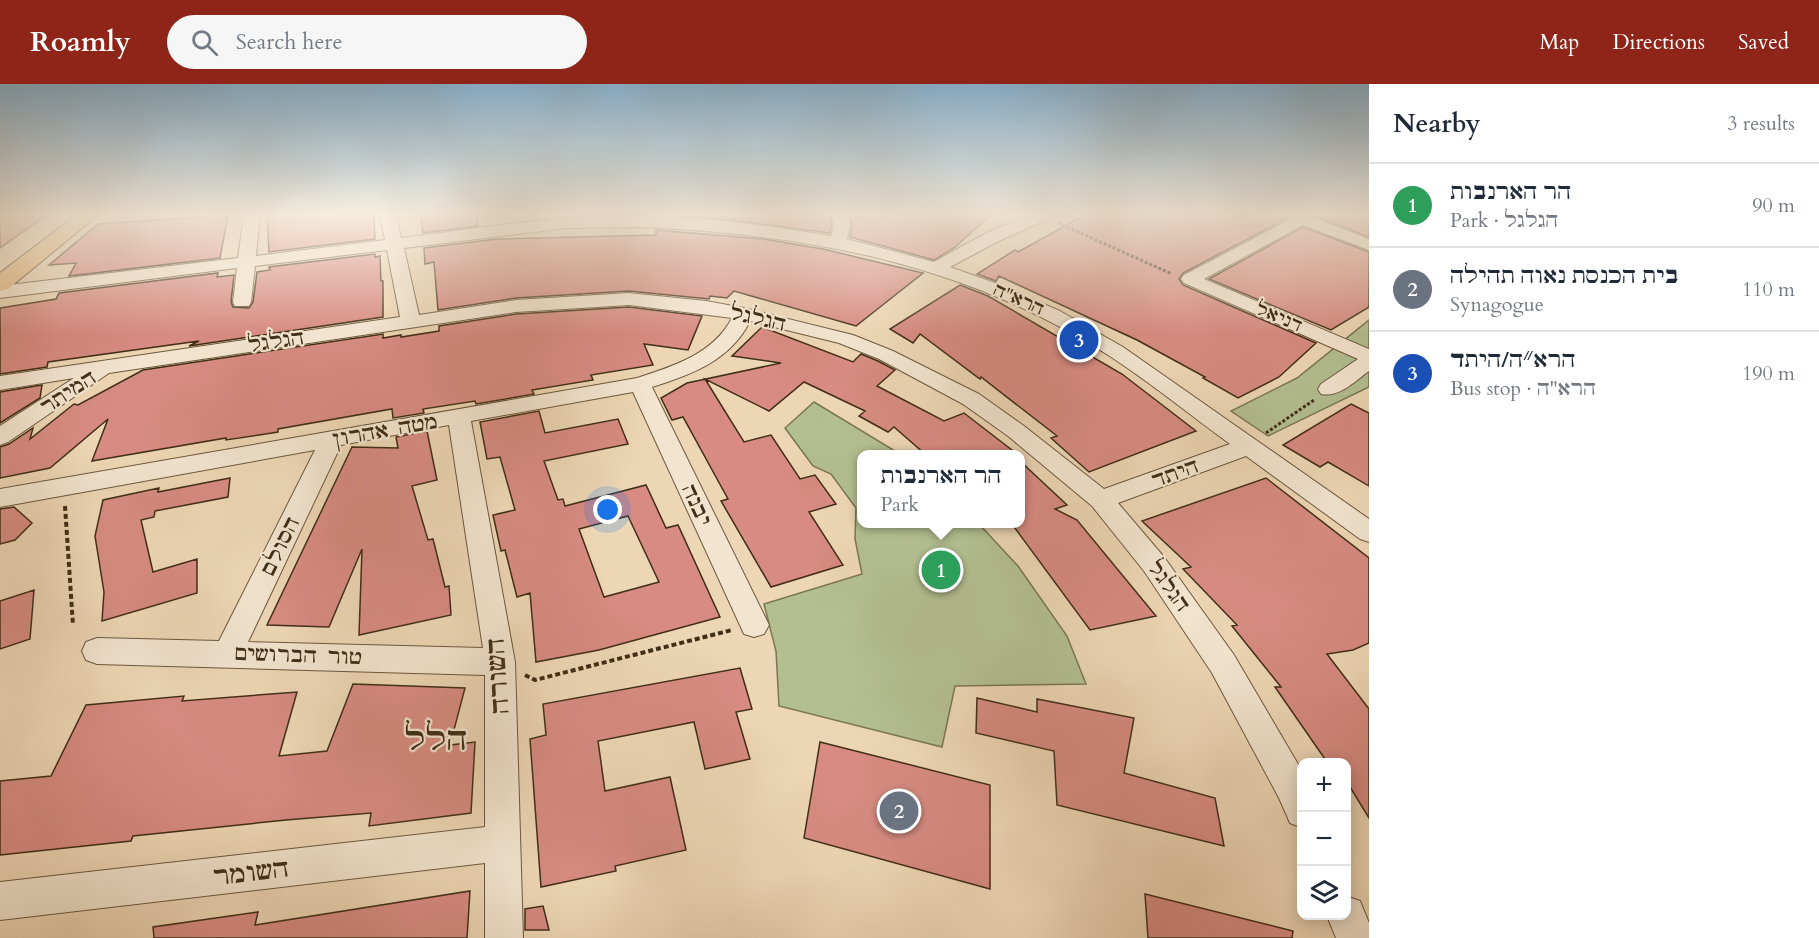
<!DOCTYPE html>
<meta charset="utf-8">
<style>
body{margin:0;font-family:Cardo,"Frank Ruhl Libre",serif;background:#f6f6f7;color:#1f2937}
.controls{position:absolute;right:18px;bottom:18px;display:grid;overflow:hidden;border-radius:12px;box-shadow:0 3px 15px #0003}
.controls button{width:54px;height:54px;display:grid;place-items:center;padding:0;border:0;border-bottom:2px solid #e0e1e3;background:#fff;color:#1f2937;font:30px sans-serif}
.you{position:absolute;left:608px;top:426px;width:21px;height:21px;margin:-15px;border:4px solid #fff;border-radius:50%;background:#1a73e8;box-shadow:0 0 0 9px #1a73e833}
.badge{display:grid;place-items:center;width:39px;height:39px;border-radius:50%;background:#8f2418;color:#fff;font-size:20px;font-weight:700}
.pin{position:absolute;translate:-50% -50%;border:3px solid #fff;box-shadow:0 2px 6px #0006}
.popup{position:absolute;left:857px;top:366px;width:168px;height:78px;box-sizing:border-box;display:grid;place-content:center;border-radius:12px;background:#fff;filter:drop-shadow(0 2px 4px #0005);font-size:20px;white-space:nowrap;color:#747a83}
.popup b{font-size:22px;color:#1f2937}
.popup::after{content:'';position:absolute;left:50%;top:100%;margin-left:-12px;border:12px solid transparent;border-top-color:#fff}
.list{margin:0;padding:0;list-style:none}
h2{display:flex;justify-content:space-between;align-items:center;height:78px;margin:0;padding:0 24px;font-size:26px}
h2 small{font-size:20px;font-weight:400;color:#747a83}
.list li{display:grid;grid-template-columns:39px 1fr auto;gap:18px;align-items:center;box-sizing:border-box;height:84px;padding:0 24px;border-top:2px solid #e0e1e3}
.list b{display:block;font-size:22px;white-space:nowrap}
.list p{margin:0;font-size:20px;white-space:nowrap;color:#747a83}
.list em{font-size:20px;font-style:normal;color:#747a83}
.icon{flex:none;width:33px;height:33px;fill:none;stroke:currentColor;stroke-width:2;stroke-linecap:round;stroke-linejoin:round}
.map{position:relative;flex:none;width:1369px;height:854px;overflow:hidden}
header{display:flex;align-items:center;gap:36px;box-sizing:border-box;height:84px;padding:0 30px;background:#8f2418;color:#fff}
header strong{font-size:28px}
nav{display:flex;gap:33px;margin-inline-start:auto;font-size:21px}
.search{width:420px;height:54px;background:#f6f6f7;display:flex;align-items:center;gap:15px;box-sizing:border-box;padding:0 21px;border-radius:33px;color:#747a83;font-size:22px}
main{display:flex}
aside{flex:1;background:#fff}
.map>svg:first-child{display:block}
</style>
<header>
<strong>Roamly</strong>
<div class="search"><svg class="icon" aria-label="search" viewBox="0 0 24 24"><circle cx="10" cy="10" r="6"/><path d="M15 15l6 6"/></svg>Search here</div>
<nav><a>Map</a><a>Directions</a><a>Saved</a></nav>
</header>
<main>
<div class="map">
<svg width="1369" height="854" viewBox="0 0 1369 854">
<rect width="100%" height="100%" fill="#edd6b5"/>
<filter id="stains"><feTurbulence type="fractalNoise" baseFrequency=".00333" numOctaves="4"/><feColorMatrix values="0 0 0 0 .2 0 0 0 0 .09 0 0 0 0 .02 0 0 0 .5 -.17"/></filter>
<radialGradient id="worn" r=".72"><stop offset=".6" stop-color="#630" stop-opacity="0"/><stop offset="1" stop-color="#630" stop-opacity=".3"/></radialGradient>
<path fill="#b3bf91" stroke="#7a7654" stroke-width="1.5" d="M1369 236V303L1268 352 1231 327 1297 294Z
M814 318 900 370H862V440H979L1018 482 1067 552 1086 600 955 602 942 663 779 622 776 567 764 520 862 490 855 455 856 424 831 390 813 382 785 344Z"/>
<path fill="#d78b82" stroke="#412e17" stroke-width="1.5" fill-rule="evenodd" d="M0 131H47L0 164Z
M212 131 228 132 220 174 69 192 76 179 49 181 98 140 201 133Z
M267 131H374L375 155 269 168Z
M421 131H477L478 142 423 149Z
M669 131H829L832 140 829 149 732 136Z
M849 131H991L954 164 934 176 850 153 852 140Z
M1092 131H1270L1284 136 1183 189 1179 195 1183 201 1316 259 1279 293 1238 314 1203 294 1205 293 1137 256 999 192 996 197 977 190 1015 166 1018 168 1074 137Z
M1328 131H1369V153L1320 134Z
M1303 143 1369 168V223L1331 246 1209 195Z
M656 146 763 155 823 165 923 189 856 242 734 207 727 214 710 212 709 215 629 207 516 214 438 226 434 178 425 180 424 164 497 155 656 151Z
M375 170V173L380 172 381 197H383V233L189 262 199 257 48 278 47 283 0 290V224L56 215 59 209 218 189 217 193 234 191 231 218 233 223 249 224 253 218 257 188 270 186 269 183Z
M960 201 988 212 1122 290 1196 347 1089 388 1051 354 1057 352 981 293 980 295 920 250 913 259 890 245Z
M629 223 702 232 688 266 644 260 653 281 591 291 593 296 532 306 534 310 476 320 475 317 423 325 424 329 393 334 392 325 278 345V348L226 356V354L92 377 108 335 50 384 0 394V363L9 360 33 344 30 355 74 320 78 321 143 286 383 250V254L401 251V253L439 247V242L516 230Z
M762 243 853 278 861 270 878 277 895 286 877 302 944 337 964 329 1017 370H925L894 343 888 348 859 332 865 327 804 298 769 327 705 295 744 358 771 351 800 395 815 391 836 420 809 428 843 481 771 503 721 417 728 415 683 333 672 336 661 314 687 299 781 279 732 272Z
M42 301 40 314 0 339V308Z
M1351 320 1369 329V402L1328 378 1320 383 1283 361Z
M539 327 545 349 618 335 628 360 544 377 558 416 563 415 565 422 646 401 666 444 678 441 720 533 599 566 536 578 530 509 517 513 505 466 501 467 493 431 515 426 500 373 487 375 480 338ZM628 432 659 498 604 513 579 445Z
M427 347 437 396 412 402 428 456 433 455 445 503 449 502 451 531 359 551 362 465 329 543 267 541 352 363 398 364 396 353Z
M1020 377 1067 421 1055 425 1077 436 1156 532 1090 546 1012 440H1020Z
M230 394 228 413 155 427 154 433 141 436 153 488 197 475V509L102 537 104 508 95 452 103 416 159 404 158 408Z
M1266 394 1369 474V559L1353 566 1327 570 1369 625V734L1347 698V678H1327L1275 603H1281L1232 542 1237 541 1183 485 1191 483 1142 437Z
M14 423 32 439 15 456 0 460V425Z
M34 506 30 555 0 565V517Z
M740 584 752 625 736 628 750 675 705 685 694 638 598 657 605 707 670 693 686 766 615 782 616 787 541 803 530 655 546 651 543 620Z
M353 600 465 604 450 661 475 658 471 729 369 742 371 729 286 736 133 752 131 757 0 771V697L51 692 86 621 184 612 182 617 297 608 279 672 327 667Z
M977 614 1037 628V615L1134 634 1124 689 1215 714 1224 762 1057 721 1054 667 976 649Z
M820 658 990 701V805L804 754Z
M470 807 467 854H154L153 843 258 828 255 841Z
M1145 810 1293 847 1292 854H1148Z
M543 822 549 846H525V825Z"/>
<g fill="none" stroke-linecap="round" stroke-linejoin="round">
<g stroke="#6c583e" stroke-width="2">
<path id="minor" d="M244 131H260L256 172 385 156 380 131H396L401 154C456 147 511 139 566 134 653 127 744 137 831 152L834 140 831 131H847L850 140 847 155 934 178C971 158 1010 131 1052 131L1050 134 999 157 950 183 995 199 1060 227 1123 263 1369 435V458L1360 455 1246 372 1118 419 1164 473 1234 571 1302 687V744L1290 739 1279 714 1212 589 1144 487 1092 422 1008 352 963 320 879 275 839 259 750 237C731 276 691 291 652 303L769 541 764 550 754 553 744 550 633 308 471 337 515 578 523 854H485V779L0 836V798L485 743V591L97 580 86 576 82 567 86 558 97 554 219 557 315 366 0 423V405L637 294C674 282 713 270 732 234L629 221 516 228 109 289 8 358 0 361V342L74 294 0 306V292L400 233 387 166 255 182 251 218 249 222H235L233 218 237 184 0 214V202L238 174ZM639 143C807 150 964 179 1108 271 1150 298 1190 331 1230 360L1104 405 1024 342 979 310 893 267 853 251 744 224 706 217 629 209 516 216 419 231 404 164 567 144ZM449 341 483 564 248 558 341 361Z
M1283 131 1309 132 1369 155V166L1303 141 1204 195 1369 265V287C1355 297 1339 314 1321 310L1318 305 1321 300 1358 275 1184 199 1181 195 1184 191 1289 136Z
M1346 812 1360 817 1369 839V854H1336L1327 832H1346Z"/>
</g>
<g stroke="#412e17" stroke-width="2">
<path id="major" d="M76 131H98L8 205 0 207V189Z"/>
</g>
<path stroke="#412e17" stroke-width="3" stroke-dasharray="3 2" stroke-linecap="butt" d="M1058 139 1172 190
M1266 349 1314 316"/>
<path stroke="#412e17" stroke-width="4" stroke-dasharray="5 3" stroke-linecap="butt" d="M65 422 73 541
M525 591 535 596 732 546"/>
<use href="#minor" fill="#f3e4cf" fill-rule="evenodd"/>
<use href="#major" fill="#e6bb7a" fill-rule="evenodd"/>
</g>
<linearGradient id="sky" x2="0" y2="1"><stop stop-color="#89b5d4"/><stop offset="0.52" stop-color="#f7edde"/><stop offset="1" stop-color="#f7edde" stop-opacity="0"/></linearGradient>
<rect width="1369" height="250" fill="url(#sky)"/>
<g text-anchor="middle" stroke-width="4.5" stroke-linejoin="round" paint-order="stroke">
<g font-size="18" fill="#412e17" stroke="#f3e4cf">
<text transform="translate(1019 215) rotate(24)" y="6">הרא"ה</text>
<text transform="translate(1279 233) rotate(23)" y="6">דניאל</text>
</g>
<g font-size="21" fill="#412e17" stroke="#f3e4cf">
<text transform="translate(758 234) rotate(13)" y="7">הגלגל</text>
<text transform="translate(276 257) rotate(-8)" y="7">הגלגל</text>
<text transform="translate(68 308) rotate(-33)" y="7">המיתר</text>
<text transform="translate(385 346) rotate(-10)" y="7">מטה אהרון</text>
<text transform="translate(1175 389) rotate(-20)" y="7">היתד</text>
<text transform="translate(697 421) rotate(65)" y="7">יבנה</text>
<text transform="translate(280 462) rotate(-64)" y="7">הסולם</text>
<text transform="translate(1169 502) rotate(55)" y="7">הגלגל</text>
<text transform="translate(298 571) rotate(2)" y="7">טור הברושים</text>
</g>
<g font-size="26" fill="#412e17" stroke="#f3e4cf">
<text transform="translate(497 592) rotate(-94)" y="9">השורה</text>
<text transform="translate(251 788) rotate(-7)" y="9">השומר</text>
</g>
<g font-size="33" font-weight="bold" fill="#412e17" stroke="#f3e4cf">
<text x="436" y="666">הלל</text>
</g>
</g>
<rect width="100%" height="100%" filter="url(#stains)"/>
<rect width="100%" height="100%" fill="url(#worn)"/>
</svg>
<div class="controls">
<button>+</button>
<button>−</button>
<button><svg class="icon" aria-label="layers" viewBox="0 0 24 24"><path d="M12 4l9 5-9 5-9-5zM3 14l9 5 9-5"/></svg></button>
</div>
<div class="you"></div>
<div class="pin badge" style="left:941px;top:486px;background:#2e9e5b">1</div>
<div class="popup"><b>הר הארנבות</b>Park</div>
<div class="pin badge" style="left:899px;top:727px;background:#6b7280">2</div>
<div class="pin badge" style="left:1079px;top:256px;background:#1a4fb4">3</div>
</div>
<aside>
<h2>Nearby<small>3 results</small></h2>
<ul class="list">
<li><span class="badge" style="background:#2e9e5b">1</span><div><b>הר הארנבות</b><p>Park · הגלגל</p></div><em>90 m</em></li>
<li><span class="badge" style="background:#6b7280">2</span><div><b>בית הכנסת נאוה תהילה</b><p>Synagogue</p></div><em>110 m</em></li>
<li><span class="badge" style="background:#1a4fb4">3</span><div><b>הרא״ה/היתד</b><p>Bus stop · הרא&quot;ה</p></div><em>190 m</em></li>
</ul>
</aside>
</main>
